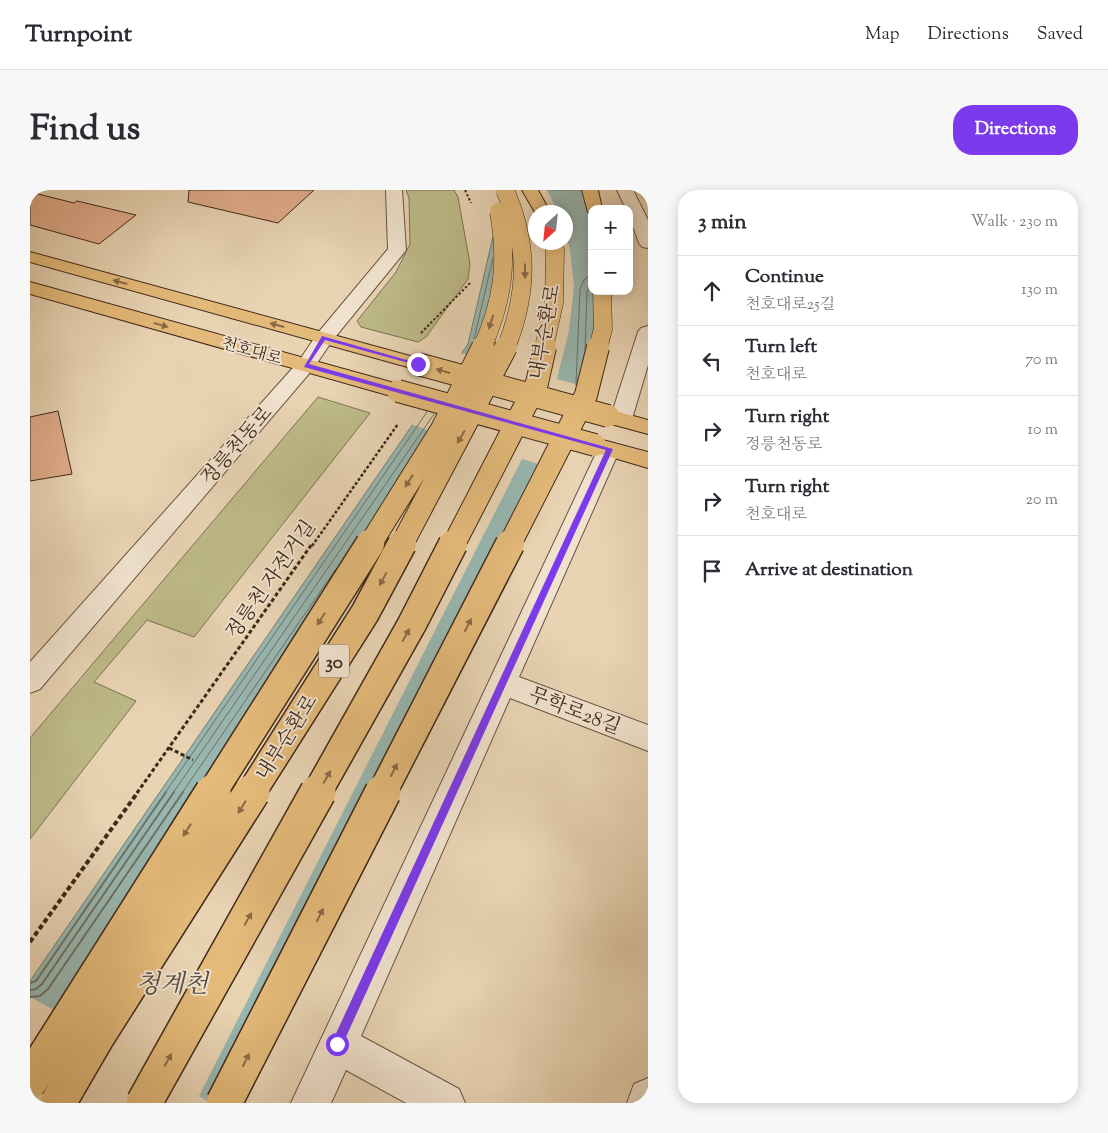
<!DOCTYPE html>
<meta charset="utf-8">
<style>
body{margin:0;font-family:"Sorts Mill Goudy","Noto Serif KR",serif;background:#f7f7f7;color:#2b2b33}
.controls{position:absolute;right:15px;top:15px;display:grid;overflow:hidden;border-radius:10px;box-shadow:0 2px 12px #0003}
.controls button{width:45px;height:45px;display:grid;place-items:center;padding:0;border:0;border-bottom:1px solid #e1e1e2;background:#fff;color:#2b2b33;font:25px sans-serif}
.compass{position:absolute;left:498px;top:15px;width:45px;height:45px;border-radius:50%;background:#fff;box-shadow:0 2px 12px #0003;rotate:207deg}
.stop{position:absolute;width:15px;height:15px;margin:-11px;border:4px solid #7c3aed;border-radius:50%;background:#fff}
.stop.end{background:#7c3aed;border-color:#fff;box-shadow:0 1px 5px #0008}
.list{margin:0;padding:0;list-style:none}
h2{display:flex;justify-content:space-between;align-items:center;height:65px;margin:0;padding:0 20px;font-size:21px}
h2 small{font-size:16px;font-weight:400;color:#7c7c81}
.list li{display:grid;grid-template-columns:32px 1fr auto;gap:15px;align-items:center;box-sizing:border-box;height:70px;padding:0 20px;border-top:1px solid #e1e1e2}
.list b{display:block;font-size:19px;white-space:nowrap}
.list p{margin:0;font-size:16px;white-space:nowrap;color:#7c7c81}
.list em{font-size:16px;font-style:normal;color:#7c7c81}
.icon{flex:none;width:28px;height:28px;fill:none;stroke:currentColor;stroke-width:2;stroke-linecap:round;stroke-linejoin:round}
.map{position:relative;flex:none;width:618px;height:913px;overflow:hidden;border-radius:20px}
header{display:flex;align-items:center;gap:30px;box-sizing:border-box;height:70px;padding:0 25px;background:#fff;border-bottom:1px solid #e1e1e2}
header strong{font-size:24px}
nav{display:flex;gap:28px;margin-inline-start:auto;font-size:18px}
.intro{display:flex;align-items:center;justify-content:space-between;box-sizing:border-box;height:120px;padding:0 30px}
h1{margin:0;font-size:35px}
.button{padding:12px 22px;border-radius:20px;background:#7c3aed;color:#fff;font-size:18px;font-weight:700}
main{display:flex;gap:30px;padding:0 30px}
aside{flex:1;background:#fff;border-radius:20px;box-shadow:0 2px 12px #0003}
.map>svg:first-child{display:block}
</style>
<header>
<strong>Turnpoint</strong>
<nav><a>Map</a><a>Directions</a><a>Saved</a></nav>
</header>
<div class="intro"><h1>Find us</h1><a class="button">Directions</a></div>
<main>
<div class="map">
<svg width="618" height="913" viewBox="0 0 618 913">
<rect width="100%" height="100%" fill="#e8d3b3"/>
<filter id="stains"><feTurbulence type="fractalNoise" baseFrequency=".004" numOctaves="4"/><feColorMatrix values="0 0 0 0 .2 0 0 0 0 .09 0 0 0 0 .02 0 0 0 .5 -.17"/></filter>
<radialGradient id="worn" r=".72"><stop offset=".6" stop-color="#630" stop-opacity="0"/><stop offset="1" stop-color="#630" stop-opacity=".3"/></radialGradient>
<path fill="#bdba88" stroke="#7e7250" d="M376 0H424L428 7 440 74 438 89 396 147 388 152 331 137 327 131 366 82 380 54 379 8Z
M288 207 340 223 164 447 117 430 64 492 106 511 0 649V548Z"/>
<path fill="#98b7b1" stroke="#747e74" fill-rule="evenodd" d="M468 0H555L562 19V101H568L564 208 214 913H0V791L438 154 472 8ZM506 22H536V52H506Z"/>
<path fill="#e8d3b3" d="M465 0H517L528 22H506V52H536V46L540 59 544 97 539 140 527 189 567 200 566 209 531 281 492 269 169 906 180 913H0V807L41 829 409 244 380 234 429 163 449 168 470 94 464 33 469 8Z"/>
<g fill="none" stroke-linecap="round" stroke-linejoin="round">
<path stroke="#6c7065" stroke-width="1" d="M444 149 463 68
M555 159 557 101 562 93
M546 195 550 99 554 90 562 84
M135 603 397 222
M143 603 404 224
M152 603 305 380"/>
<path stroke="#6c7065" stroke-width="2" d="M0 793 6 791 136 602
M0 800 6 799 12 794 144 602
M0 807 10 806 18 799 153 602"/>
</g>
<path fill="#dfac8a" stroke="#3f2919" d="M159 0H284L248 33 158 12Z
M0 2 44 13 47 11 106 25 69 54 0 35Z
M28 221 42 284 0 291V227Z"/>
<g fill="none" stroke-linecap="round" stroke-linejoin="round">
<g stroke="#695440" stroke-width="2">
<path id="minor" d="M356 0H372L376 60 373 64 302 151 283 179 10 499 0 503V472L269 171 287 144 358 59Z
M587 0H603L618 30V58L612 57 609 53 599 26V19H596Z
M618 136V175L602 229 599 234 591 236 583 234 580 229 608 142 611 138Z
M579 252 587 254 590 259 489 487 618 535V561L480 508 331 846 429 899 435 913H376L316 880 301 913H261L568 259 571 254Z
M618 888V913H597L604 894Z"/>
</g>
<g stroke="#3f2919" stroke-width="2">
<path id="major" d="M0 62 395 170 398 174 395 178 388 180 381 178 0 72Z
M0 92 375 196 378 201 375 206 368 207 361 206 0 104Z
M578 219 618 230V244L570 231 567 226 570 221Z
M565 248 618 262V278L557 260 554 255 557 250Z"/>
</g>
<g stroke="#3f2919" stroke-width="2">
<path id="highway" d="M492 0H508L520 22H506V24Z
M552 0H568L572 19H562V23L558 22Z"/>
</g>
<path stroke="#3f2919" stroke-width="2" stroke-dasharray="2.5 2" stroke-linecap="butt" d="M435 0 441 13
M391 143 441 92"/>
<path stroke="#3f2919" stroke-width="2.5" stroke-dasharray="3 2" stroke-linecap="butt" d="M282 356 368 234"/>
<path stroke="#3f2919" stroke-width="3" stroke-dasharray="4 2.5" stroke-linecap="butt" d="M139 558 163 570
M107 603 282 354"/>
<path stroke="#3f2919" stroke-width="4" stroke-dasharray="5 3" stroke-linecap="butt" d="M0 752 108 602"/>
<use href="#minor" fill="#f0e2ce" fill-rule="evenodd"/>
<use href="#major" fill="#e4ba7a" fill-rule="evenodd"/>
<use href="#highway" fill="#e4ba7a" fill-rule="evenodd"/>
<g stroke="#3f2919" stroke-width="24" stroke-linecap="butt">
<path id="major-bridge" d="M388 174 578 226
M368 201 565 255"/>
</g>
<g stroke="#3f2919" stroke-width="19" stroke-linecap="butt">
<path id="highway-bridge-far3" d="M475 0C499 55 498 102 476 158
M452 158C473 111 478 72 469 22
M514 158 524 113 525 60 523 52
M568 158 573 139 572 101"/>
</g>
<g stroke="#3f2919" stroke-width="24" stroke-linecap="butt">
<path id="highway-bridge-far2" d="M339 356 412 239 453 157
M371 356 476 157
M423 356 507 193 515 157
M479 356 556 205 568 157"/>
</g>
<g stroke="#3f2919" stroke-width="31" stroke-linecap="butt">
<path id="highway-bridge-far1" d="M182 603 340 354
M221 603 335 423 372 354
M287 603 382 434 423 354
M352 603 480 354"/>
</g>
<g stroke="#3f2919" stroke-width="38" stroke-linecap="butt">
<path id="highway-bridge" d="M0 891 183 602
M28 913 67 846 222 602
M114 913 288 602
M194 913 353 602"/>
</g>
<use href="#major-bridge" stroke="#e4ba7a" stroke-width="22"/>
<use href="#highway-bridge-far3" stroke="#e4ba7a" stroke-width="18"/>
<use href="#highway-bridge-far2" stroke="#e4ba7a" stroke-width="22"/>
<use href="#highway-bridge-far1" stroke="#e4ba7a" stroke-width="28"/>
<use href="#highway-bridge" stroke="#e4ba7a" stroke-width="35"/>
</g>
<defs><path id="oneway-solid" d="M-6-.8H1V-3.2L6.5 0L1 3.2V.8H-6Z" transform="scale(1.25)"/></defs>
<g fill="#896a45">
<use href="#oneway-solid" transform="translate(495 81) rotate(90)"/>
<use href="#oneway-solid" transform="translate(90 92) rotate(-165)"/>
<use href="#oneway-solid" transform="translate(461 132) rotate(109)"/>
<use href="#oneway-solid" transform="translate(131 135) rotate(16)"/>
<use href="#oneway-solid" transform="translate(247 135) rotate(-165)"/>
<use href="#oneway-solid" transform="translate(413 181) rotate(-164)"/>
<use href="#oneway-solid" transform="translate(431 247) rotate(120)"/>
<use href="#oneway-solid" transform="translate(379 291) rotate(123)"/>
<use href="#oneway-solid" transform="translate(353 389) rotate(118)"/>
<use href="#oneway-solid" transform="translate(291 429) rotate(123)"/>
<use href="#oneway-solid" transform="translate(438 435) rotate(-63)"/>
<use href="#oneway-solid" transform="translate(376 445) rotate(-61)"/>
<use href="#oneway-solid" transform="translate(364 580) rotate(-63)"/>
<use href="#oneway-solid" transform="translate(297 587) rotate(-61)"/>
<use href="#oneway-solid" transform="translate(212 617) rotate(122)"/>
<use href="#oneway-solid" transform="translate(157 640) rotate(122)"/>
<use href="#oneway-solid" transform="translate(290 725) rotate(-63)"/>
<use href="#oneway-solid" transform="translate(218 729) rotate(-61)"/>
<use href="#oneway-solid" transform="translate(138 870) rotate(-61)"/>
<use href="#oneway-solid" transform="translate(216 870) rotate(-63)"/>
</g>
<path fill="#7c3aed" d="M292 146 391 174 386 175 295 150 279 174 583 259 311 858 307 860 302 854 303 850 576 260 274 177Z"/>
<g text-anchor="middle" stroke-width="4" stroke-linejoin="round" paint-order="stroke">
<g font-size="16" fill="#3f2919" stroke="#f0e2ce">
<text transform="translate(222 160) rotate(16)" y="6">천호대로</text>
</g>
<rect fill="#f0e2ce" stroke="#74604f" stroke-width="1" x="289" y="454.5" width="30" height="33" rx="4"/>
<g font-size="19" font-weight="bold" fill="#3f2919">
<text x="304" y="478">30</text>
</g>
<g font-size="20" fill="#3f2919" stroke="#f0e2ce">
<text transform="translate(514 142) rotate(-80)" y="7">내부순환로</text>
<text transform="translate(206 255) rotate(-49)" y="7">정릉천동로</text>
<text transform="translate(240 389) rotate(-55)" y="7">정릉천 자전거길</text>
<text transform="translate(545 520) rotate(21)" y="7">무학로28길</text>
<text transform="translate(256 547) rotate(-58)" y="7">내부순환로</text>
</g>
<g font-size="25" font-style="italic" fill="#554c3f" stroke="#f0e2ce">
<text x="142" y="802">청계천</text>
</g>
</g>
<rect width="100%" height="100%" filter="url(#stains)"/>
<rect width="100%" height="100%" fill="url(#worn)"/>
</svg>
<div class="controls">
<button>+</button>
<button>−</button>
</div>
<svg class="compass" viewBox="-18 -18 36 36"><path d="M0-13l5 13h-10z" fill="#e53935"/><path d="M0 13l5-13h-10z" fill="#7c7c81"/></svg>
<div class="stop" style="left:307px;top:854px"></div>
<div class="stop end" style="left:388px;top:174px"></div>
</div>
<aside>
<h2>3 min<small>Walk · 230 m</small></h2>
<ul class="list">
<li><svg class="icon" aria-label="ahead" viewBox="0 0 24 24"><path d="M12 20V5M6 11l6-6 6 6"/></svg><div><b>Continue</b><p>천호대로25길</p></div><em>130 m</em></li>
<li><svg class="icon" aria-label="left" viewBox="0 0 24 24"><path d="M17 20v-9H6M10 6l-5 5 5 5"/></svg><div><b>Turn left</b><p>천호대로</p></div><em>70 m</em></li>
<li><svg class="icon" aria-label="right" viewBox="0 0 24 24"><path d="M7 20v-9h11M14 6l5 5-5 5"/></svg><div><b>Turn right</b><p>정릉천동로</p></div><em>10 m</em></li>
<li><svg class="icon" aria-label="right" viewBox="0 0 24 24"><path d="M7 20v-9h11M14 6l5 5-5 5"/></svg><div><b>Turn right</b><p>천호대로</p></div><em>20 m</em></li>
<li><svg class="icon" aria-label="arrive" viewBox="0 0 24 24"><path d="M6 21V4h12l-3 4 3 4H6"/></svg><div><b>Arrive at destination</b></div></li>
</ul>
</aside>
</main>
